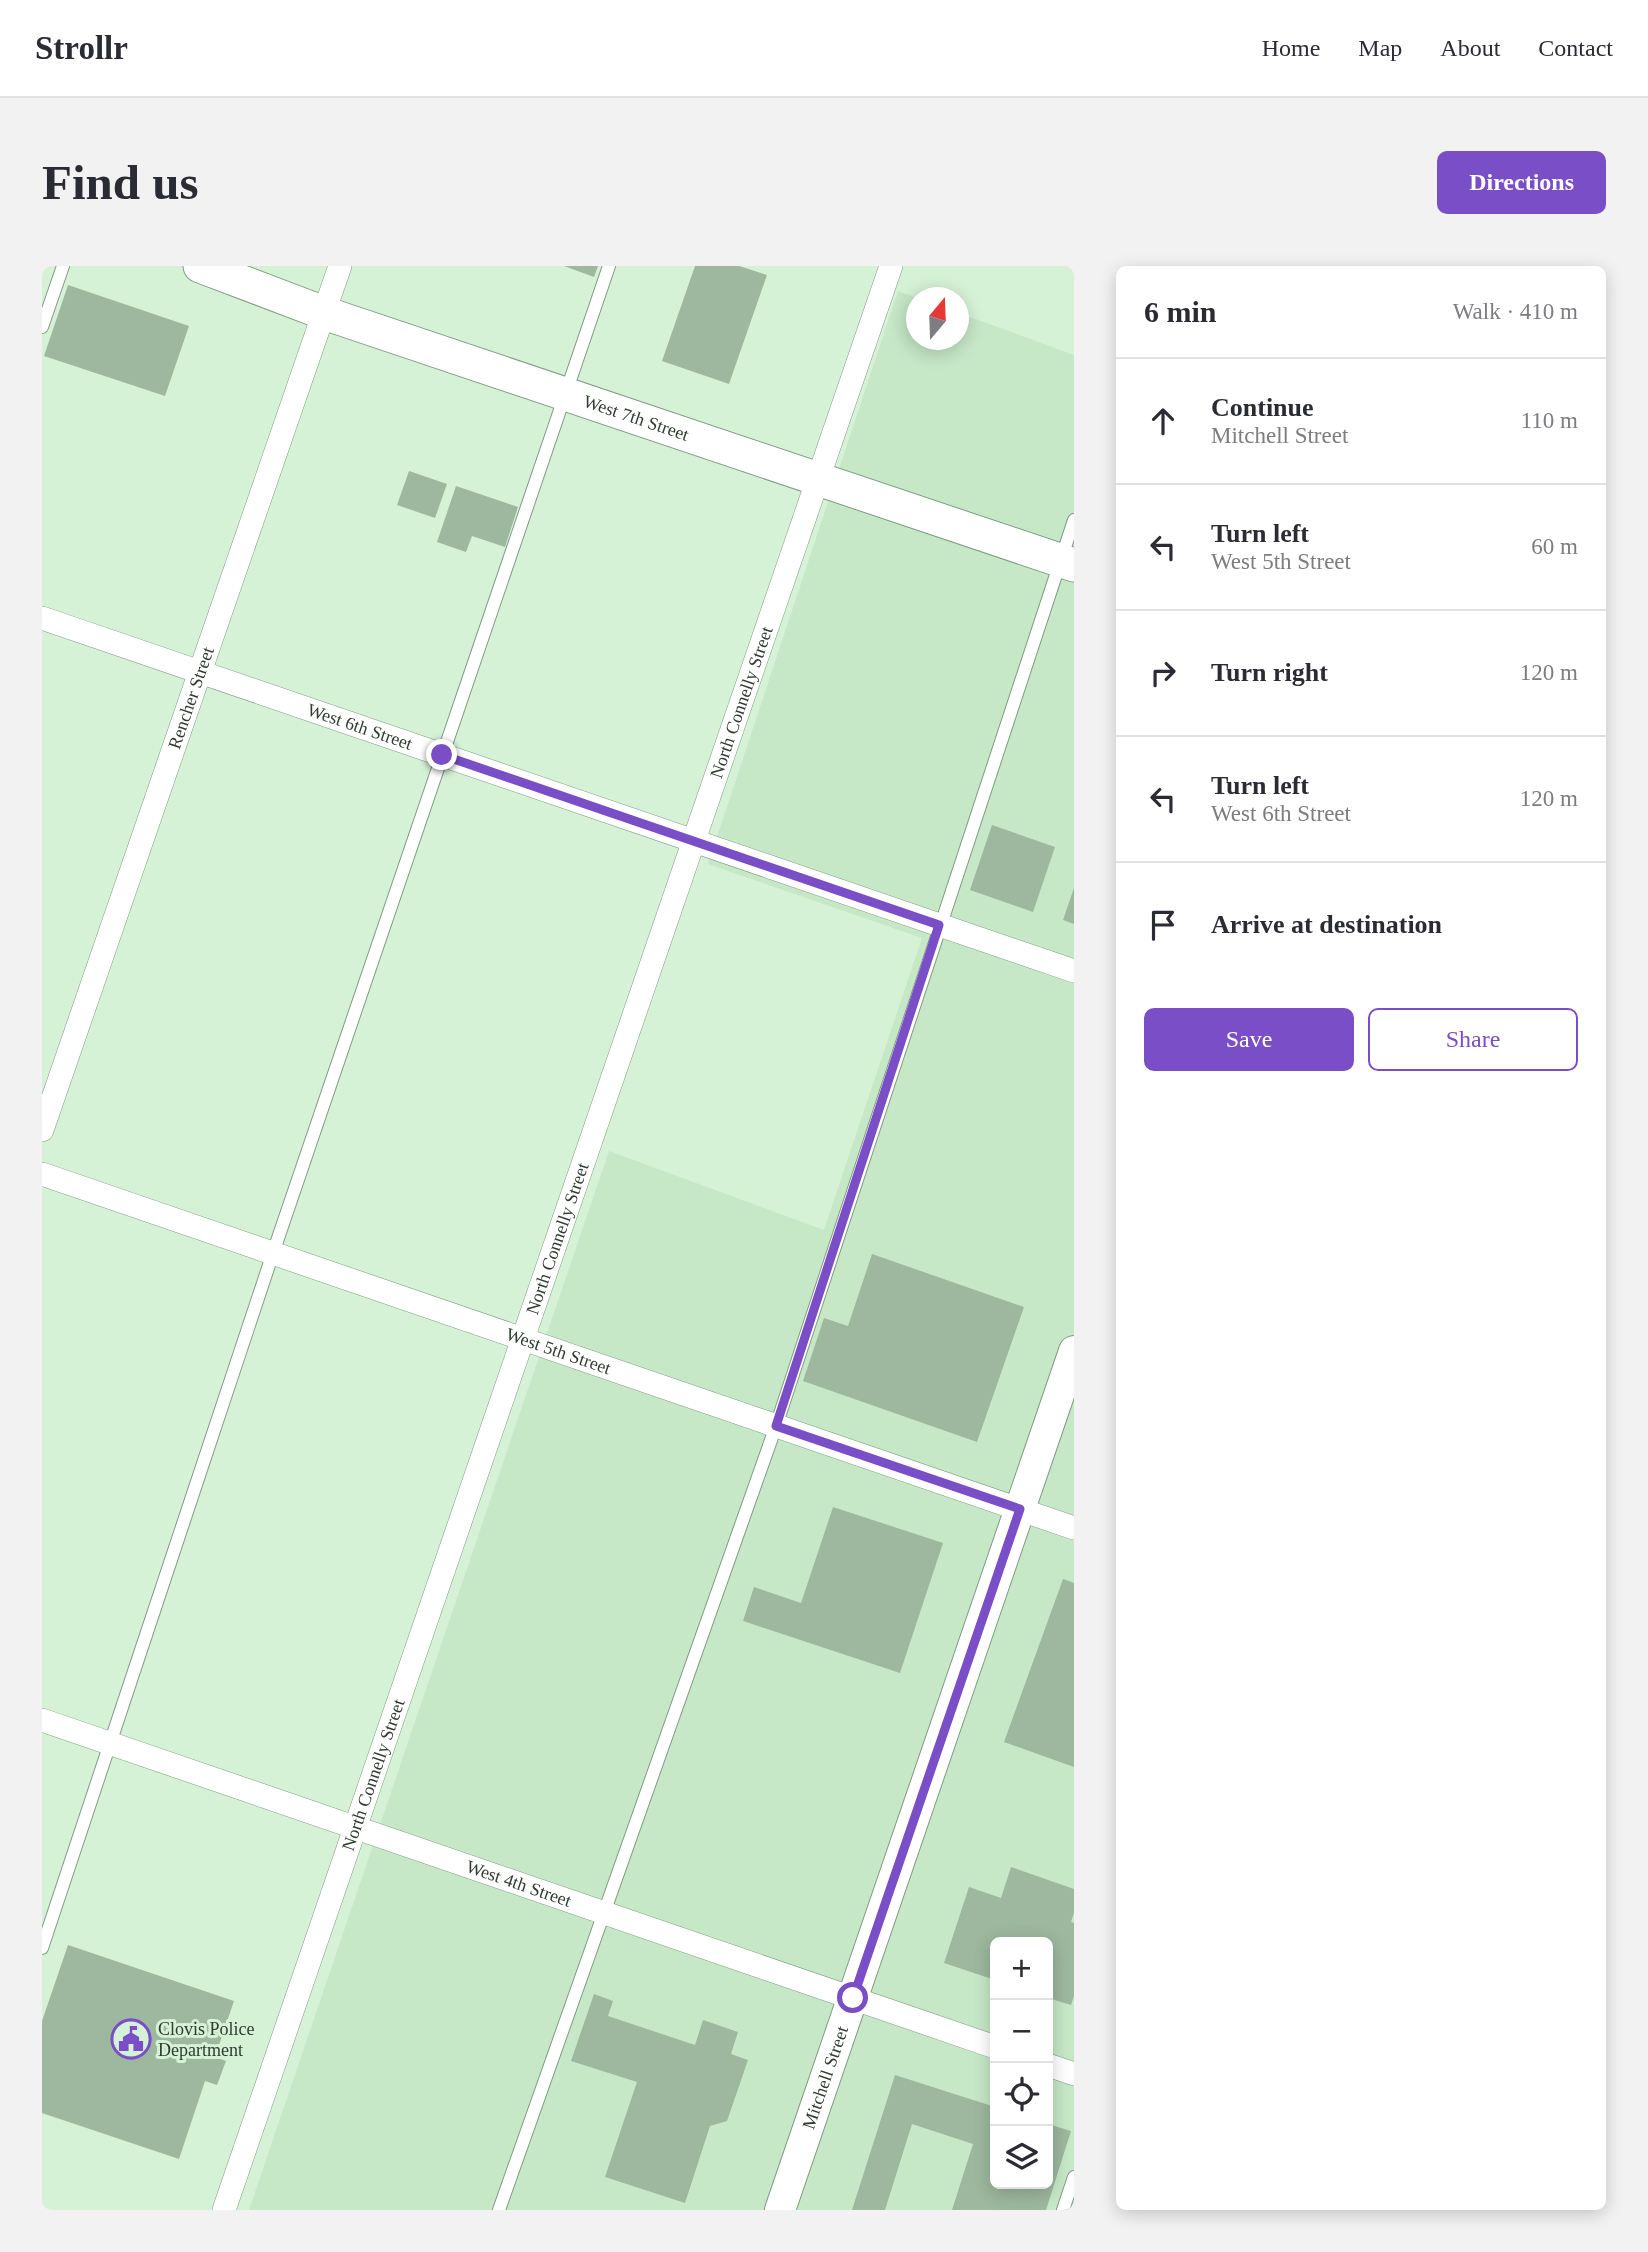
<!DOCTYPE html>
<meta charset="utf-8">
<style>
body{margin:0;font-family:Georgia,serif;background:#f2f2f3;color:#2b2b33}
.controls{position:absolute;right:21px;bottom:21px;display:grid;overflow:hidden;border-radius:10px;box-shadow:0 4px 18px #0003}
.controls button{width:63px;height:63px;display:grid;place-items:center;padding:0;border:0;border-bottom:2px solid #e1e1e2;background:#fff;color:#2b2b33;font:35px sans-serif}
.compass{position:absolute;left:864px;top:21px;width:63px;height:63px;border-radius:50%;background:#fff;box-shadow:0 4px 18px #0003;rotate:19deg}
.stop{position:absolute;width:21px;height:21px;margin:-16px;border:5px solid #794ec6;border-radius:50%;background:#fff}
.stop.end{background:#794ec6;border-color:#fff;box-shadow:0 2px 7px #0008}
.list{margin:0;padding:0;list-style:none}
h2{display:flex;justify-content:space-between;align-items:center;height:91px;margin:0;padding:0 28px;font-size:30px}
h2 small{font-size:23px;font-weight:400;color:#7c7c81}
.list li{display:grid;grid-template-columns:46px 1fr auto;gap:21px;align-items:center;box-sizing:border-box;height:126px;padding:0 28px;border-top:2px solid #e1e1e2}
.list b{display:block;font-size:26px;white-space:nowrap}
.list p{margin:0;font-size:23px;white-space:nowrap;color:#7c7c81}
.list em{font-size:23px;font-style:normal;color:#7c7c81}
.actions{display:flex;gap:14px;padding:21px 28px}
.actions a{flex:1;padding:16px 0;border:2px solid #794ec6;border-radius:10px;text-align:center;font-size:24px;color:#794ec6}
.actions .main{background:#794ec6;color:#fff}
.icon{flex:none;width:38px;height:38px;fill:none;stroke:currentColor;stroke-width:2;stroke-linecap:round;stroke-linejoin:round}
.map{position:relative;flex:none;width:1032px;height:1944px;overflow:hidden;border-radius:10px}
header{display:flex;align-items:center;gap:42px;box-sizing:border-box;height:98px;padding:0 35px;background:#fff;border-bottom:2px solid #e1e1e2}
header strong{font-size:33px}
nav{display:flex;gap:38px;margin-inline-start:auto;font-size:24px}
.intro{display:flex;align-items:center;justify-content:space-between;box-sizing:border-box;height:168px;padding:0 42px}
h1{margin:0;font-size:49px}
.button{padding:18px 32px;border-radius:10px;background:#794ec6;color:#fff;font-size:24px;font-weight:700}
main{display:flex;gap:42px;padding:0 42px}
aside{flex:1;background:#fff;border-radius:10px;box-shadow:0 4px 18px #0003}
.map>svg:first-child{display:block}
</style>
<header>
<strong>Strollr</strong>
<nav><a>Home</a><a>Map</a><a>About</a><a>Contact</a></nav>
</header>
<div class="intro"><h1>Find us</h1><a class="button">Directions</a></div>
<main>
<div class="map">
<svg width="1032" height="1944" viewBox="0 0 1032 1944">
<rect width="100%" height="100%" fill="#d5f1d6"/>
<path fill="#c6e8c7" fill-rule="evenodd" d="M856 25 875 32 874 74H916L917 47 1032 89V1944H207L567 885 782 964 880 672 666 598ZM953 1676H1006V1918H953Z"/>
<path fill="#9db89e" d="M522 0H556L552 11Z
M653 0H697L725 9 687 118 620 95Z
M26 19 147 60 123 130 2 90Z
M367 205 405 218 393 252 355 239Z
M414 220 476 241 463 281 430 270 424 286 395 276Z
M950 559 1013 581 991 646 928 624Z
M1032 622V658L1021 654Z
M830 988 982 1041 935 1176 761 1115 782 1052 806 1060Z
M791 1241 901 1277 858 1407 701 1355 712 1321 759 1337Z
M1021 1313 1032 1317V1501L962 1476Z
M969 1601 1032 1623V1647L1029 1656 1032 1657V1730L1029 1739 1006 1732V1676H953V1714L902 1697 927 1621 959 1632Z
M26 1679 192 1735 173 1791 184 1795 175 1819 163 1815 137 1893 0 1847V1755Z
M552 1728 571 1735 566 1750 653 1779 661 1754 696 1766 689 1788 706 1794 685 1855 668 1860 643 1937 563 1911 595 1816 529 1795Z
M853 1809 953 1841V1918H1006V1858L1029 1865 1004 1944H910L931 1878 870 1858 843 1944H810Z"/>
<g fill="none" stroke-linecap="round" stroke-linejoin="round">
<g stroke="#819c82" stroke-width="14">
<path id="service" d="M0 61 21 0
M0 1682 231 987 567 0
M457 1944 734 1160 1032 254
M1021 1944 1032 1911"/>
</g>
<g stroke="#819c82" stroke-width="24">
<g id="minor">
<path id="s1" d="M0 352 1032 705"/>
<path id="s2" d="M0 864 298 0"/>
<path id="s3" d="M0 908 1032 1262"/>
<path id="s4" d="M0 1454 953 1781"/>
<path d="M1006 1799 1032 1808"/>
<path id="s5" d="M182 1944 849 0"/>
</g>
</g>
<g stroke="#819c82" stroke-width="32">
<g id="tertiary">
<path id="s6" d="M738 1944 1032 1085"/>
</g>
</g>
<g stroke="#819c82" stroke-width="35">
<g id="secondary">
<path id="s7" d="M158 0 282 47 1032 299"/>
</g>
</g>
<use href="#service" stroke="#fff" stroke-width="12"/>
<use href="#minor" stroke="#fff" stroke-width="23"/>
<use href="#tertiary" stroke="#fff" stroke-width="30"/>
<use href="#secondary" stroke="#fff" stroke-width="33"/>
</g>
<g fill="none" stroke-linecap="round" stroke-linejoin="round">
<path stroke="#794ec6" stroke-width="9" d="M400 489 897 659 734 1160 978 1243 811 1732"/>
</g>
<defs>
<g id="civic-ring" transform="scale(2.0125)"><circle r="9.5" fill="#d5f1d6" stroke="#794ec6" stroke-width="1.5"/><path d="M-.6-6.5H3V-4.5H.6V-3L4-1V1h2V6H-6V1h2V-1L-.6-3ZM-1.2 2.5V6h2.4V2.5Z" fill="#794ec6"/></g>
</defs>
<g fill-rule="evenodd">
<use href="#civic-ring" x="89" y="1773"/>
</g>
<g text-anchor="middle" stroke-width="6" stroke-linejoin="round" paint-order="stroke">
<g font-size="18" fill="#303c31" stroke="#d5f1d6">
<text dy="6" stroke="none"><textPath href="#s7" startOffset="462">West 7th Street</textPath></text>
<text dy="6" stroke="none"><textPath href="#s2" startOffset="457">Rencher Street</textPath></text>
<text dy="6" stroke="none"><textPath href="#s5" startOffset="1594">North Connelly Street</textPath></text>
<text dy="6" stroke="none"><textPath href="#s1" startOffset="336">West 6th Street</textPath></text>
<text dy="6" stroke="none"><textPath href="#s5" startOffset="1027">North Connelly Street</textPath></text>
<text dy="6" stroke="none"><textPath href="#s3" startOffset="546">West 5th Street</textPath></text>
<text dy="6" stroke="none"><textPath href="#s5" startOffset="460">North Connelly Street</textPath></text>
<text dy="6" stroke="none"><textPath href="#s4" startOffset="504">West 4th Street</textPath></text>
<text dy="6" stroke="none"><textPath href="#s6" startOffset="140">Mitchell Street</textPath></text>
</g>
<g font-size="18" fill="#303c31" stroke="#d5f1d6" text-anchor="start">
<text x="116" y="1769">Clovis Police<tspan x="116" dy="21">Department</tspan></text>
</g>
</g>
</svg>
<div class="controls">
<button>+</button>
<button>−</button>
<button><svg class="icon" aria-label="locate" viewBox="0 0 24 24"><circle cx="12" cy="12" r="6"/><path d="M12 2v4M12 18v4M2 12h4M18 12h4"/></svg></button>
<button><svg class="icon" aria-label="layers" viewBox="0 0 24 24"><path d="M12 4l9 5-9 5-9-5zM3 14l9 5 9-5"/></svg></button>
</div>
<svg class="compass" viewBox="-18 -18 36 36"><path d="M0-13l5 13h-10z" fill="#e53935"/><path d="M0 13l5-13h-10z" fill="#7c7c81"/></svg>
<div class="stop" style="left:811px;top:1732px"></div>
<div class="stop end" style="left:400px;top:489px"></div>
</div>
<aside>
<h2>6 min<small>Walk · 410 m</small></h2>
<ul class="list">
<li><svg class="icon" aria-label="ahead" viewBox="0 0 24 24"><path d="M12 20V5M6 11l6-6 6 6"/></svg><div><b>Continue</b><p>Mitchell Street</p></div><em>110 m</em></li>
<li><svg class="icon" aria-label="left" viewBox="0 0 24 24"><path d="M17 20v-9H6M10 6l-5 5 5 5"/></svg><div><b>Turn left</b><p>West 5th Street</p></div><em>60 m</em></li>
<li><svg class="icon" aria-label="right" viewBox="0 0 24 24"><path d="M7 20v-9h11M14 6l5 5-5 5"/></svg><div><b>Turn right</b></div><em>120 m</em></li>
<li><svg class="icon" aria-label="left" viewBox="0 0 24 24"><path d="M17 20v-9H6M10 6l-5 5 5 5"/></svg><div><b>Turn left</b><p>West 6th Street</p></div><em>120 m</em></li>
<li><svg class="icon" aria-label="arrive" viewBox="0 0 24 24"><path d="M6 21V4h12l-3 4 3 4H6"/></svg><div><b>Arrive at destination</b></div></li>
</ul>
<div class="actions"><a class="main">Save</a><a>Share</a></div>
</aside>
</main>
